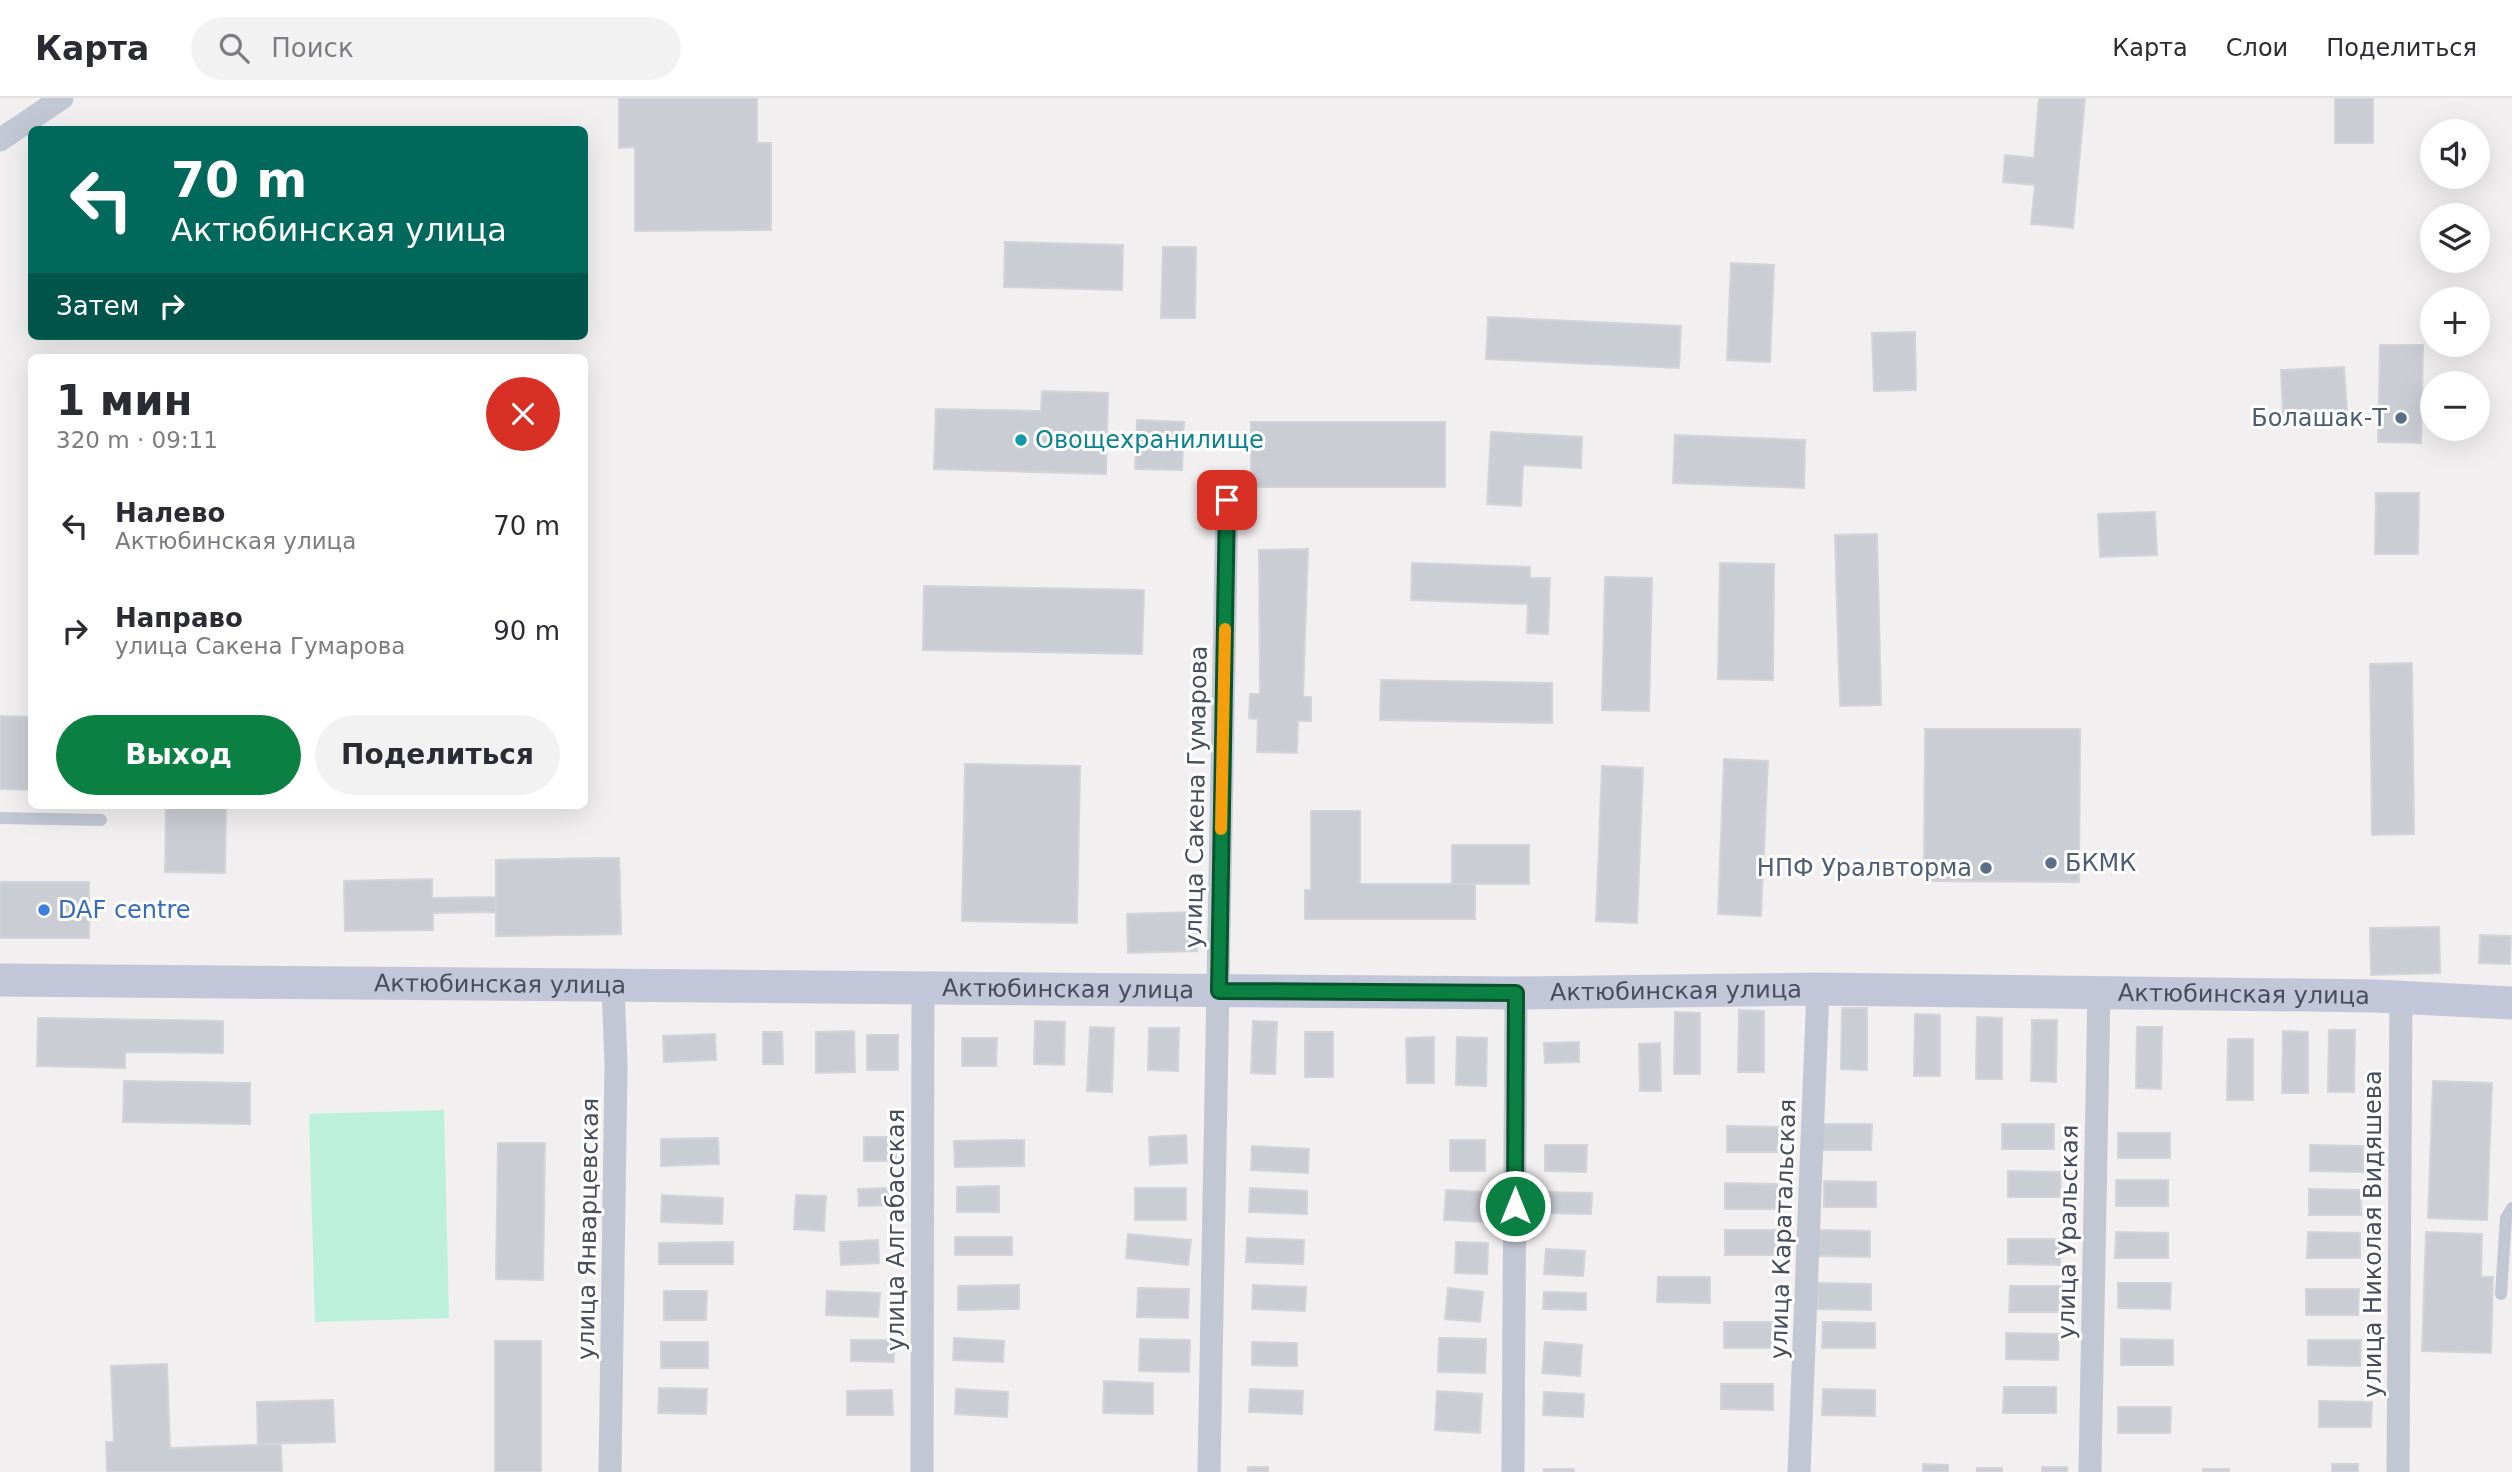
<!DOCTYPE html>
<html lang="ru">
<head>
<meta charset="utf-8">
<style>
  :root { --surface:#fff; --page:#f2f2f3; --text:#2b2b33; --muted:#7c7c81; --line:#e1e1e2; --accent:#0b8043 }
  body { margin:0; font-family:"DejaVu Sans",sans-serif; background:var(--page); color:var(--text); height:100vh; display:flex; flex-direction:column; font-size:26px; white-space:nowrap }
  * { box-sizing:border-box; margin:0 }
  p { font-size:23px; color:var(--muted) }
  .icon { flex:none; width:38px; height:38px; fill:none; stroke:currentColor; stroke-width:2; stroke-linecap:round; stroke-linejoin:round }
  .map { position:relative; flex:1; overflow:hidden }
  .drawer { position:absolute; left:28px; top:256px; width:560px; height:455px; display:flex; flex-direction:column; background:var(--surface); border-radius:10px; box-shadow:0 7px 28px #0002 }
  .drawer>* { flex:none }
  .banner { position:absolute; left:28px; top:28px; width:560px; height:214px; border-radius:10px; box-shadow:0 7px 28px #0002; background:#00695c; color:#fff; overflow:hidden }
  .tools { position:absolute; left:2420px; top:21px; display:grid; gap:14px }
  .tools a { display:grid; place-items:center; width:70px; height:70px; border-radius:50%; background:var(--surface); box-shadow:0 7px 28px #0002; font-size:35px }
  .pin { position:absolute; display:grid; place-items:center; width:60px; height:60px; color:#fff; margin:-30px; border-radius:14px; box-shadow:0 4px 10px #0006 }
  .me { position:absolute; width:77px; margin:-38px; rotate:0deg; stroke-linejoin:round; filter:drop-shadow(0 0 5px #0008) }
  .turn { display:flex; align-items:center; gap:24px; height:147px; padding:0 28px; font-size:32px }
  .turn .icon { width:91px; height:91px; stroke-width:2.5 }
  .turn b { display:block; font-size:49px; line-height:60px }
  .then { display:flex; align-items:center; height:66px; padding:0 28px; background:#0003; gap:14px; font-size:26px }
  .round { display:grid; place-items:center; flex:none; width:74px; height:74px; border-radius:37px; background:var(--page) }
  .summary { display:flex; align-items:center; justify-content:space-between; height:119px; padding:0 28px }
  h1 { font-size:42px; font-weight:700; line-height:52px }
  .button { display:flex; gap:14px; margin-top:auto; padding:14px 28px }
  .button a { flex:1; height:80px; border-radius:42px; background:var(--accent); color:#fff; font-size:28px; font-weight:700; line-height:80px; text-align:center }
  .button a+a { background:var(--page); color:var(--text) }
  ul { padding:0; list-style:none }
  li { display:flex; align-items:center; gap:21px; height:105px; padding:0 28px }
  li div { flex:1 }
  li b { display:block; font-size:26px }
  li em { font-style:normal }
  header { display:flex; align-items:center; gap:42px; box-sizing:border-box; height:98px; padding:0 35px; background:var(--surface); border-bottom:2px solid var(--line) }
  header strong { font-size:33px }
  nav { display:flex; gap:38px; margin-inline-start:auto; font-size:24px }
  .search { width:490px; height:63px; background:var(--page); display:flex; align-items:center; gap:18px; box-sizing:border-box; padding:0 24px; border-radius:38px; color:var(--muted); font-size:26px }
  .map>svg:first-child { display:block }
</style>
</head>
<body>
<header>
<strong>Карта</strong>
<div class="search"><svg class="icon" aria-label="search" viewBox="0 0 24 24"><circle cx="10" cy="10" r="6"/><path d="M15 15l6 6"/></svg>Поиск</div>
<nav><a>Карта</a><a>Слои</a><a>Поделиться</a></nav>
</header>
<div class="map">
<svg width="2512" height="1374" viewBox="0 0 2512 1374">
  <rect width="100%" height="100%" fill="#f1efef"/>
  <polygon fill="#bcf0dc" points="444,1012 449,1220 315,1224 309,1016"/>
  <g fill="#cbcdd4" stroke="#d3d3da" stroke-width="2">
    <polygon points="619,0 757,0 757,45 771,45 771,132 635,133 635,49 619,50"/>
    <polygon points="2039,0 2085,0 2073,130 2031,126 2035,87 2003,84 2005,57 2034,60"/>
    <rect x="2335" y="0" width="38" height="45"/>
    <polygon points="1005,144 1123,147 1122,192 1004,189"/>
    <polygon points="1163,149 1196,149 1195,220 1161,220"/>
    <polygon points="1731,165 1774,167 1770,264 1727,262"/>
    <polygon points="1488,219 1681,228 1679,270 1486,261"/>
    <polygon points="1915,234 1916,292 1874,293 1872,235"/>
    <polygon points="2380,247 2423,247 2421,345 2378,344"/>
    <polygon points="2344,269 2347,314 2283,318 2281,272"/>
    <polygon points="1042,293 1108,295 1106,376 934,371 936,311 1041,313"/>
    <polygon points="1137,322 1184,324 1182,372 1135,371"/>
    <rect x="1251" y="324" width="194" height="65"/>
    <polygon points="1491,334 1582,339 1581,370 1523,367 1521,408 1487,406"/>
    <polygon points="1675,337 1805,342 1804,390 1673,385"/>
    <polygon points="2376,395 2419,395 2418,456 2375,456"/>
    <polygon points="2155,414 2157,457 2100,459 2098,416"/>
    <polygon points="1877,436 1881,607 1840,608 1835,437"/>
    <polygon points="1308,451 1303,599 1311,599 1311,623 1298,623 1297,655 1257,654 1258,621 1249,620 1250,596 1260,596 1259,452"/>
    <polygon points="1412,465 1530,469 1530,480 1550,480 1548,536 1527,535 1528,506 1411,502"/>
    <polygon points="1720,465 1774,466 1773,582 1718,581"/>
    <polygon points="1605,479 1652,480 1649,613 1602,612"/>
    <polygon points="924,488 1144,492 1142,556 923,552"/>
    <polygon points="2412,565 2414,736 2372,737 2370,566"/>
    <polygon points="1381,582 1552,585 1552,625 1380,622"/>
    <polygon points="0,618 32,619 32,692 0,691"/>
    <polygon points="1925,631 2080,631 2079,784 1924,783"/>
    <polygon points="1724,661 1768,663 1761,818 1718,816"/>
    <polygon points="965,666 1080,668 1077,825 962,823"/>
    <polygon points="1602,668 1643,670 1637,825 1596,823"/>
    <polygon points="166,707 226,707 225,775 165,774"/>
    <polygon points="1311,713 1360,713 1360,786 1475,786 1475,821 1305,821 1305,792 1311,792"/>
    <rect x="1452" y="747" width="77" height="39"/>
    <polygon points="619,760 621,836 496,838 496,814 433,815 433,832 345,833 344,783 432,781 432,800 496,799 496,762"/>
    <polygon points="619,760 621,836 496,838 496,762"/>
    <rect x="0" y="784" width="89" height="56"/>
    <polygon points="1196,814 1197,853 1128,855 1127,816"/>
    <polygon points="2439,829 2440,875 2371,877 2370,830"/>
    <polygon points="2480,837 2511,838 2510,866 2479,865"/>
    <polygon points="1842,910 1867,910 1867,972 1841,971"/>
    <polygon points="1739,912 1764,913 1764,974 1738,974"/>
    <polygon points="1675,914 1700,915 1700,976 1674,976"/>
    <polygon points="1915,916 1940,917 1940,978 1914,978"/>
    <polygon points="1977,919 2002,920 2002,981 1976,981"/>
    <polygon points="38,920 223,923 223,955 125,954 125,970 37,968"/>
    <polygon points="2032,922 2057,922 2056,984 2031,983"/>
    <polygon points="1035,923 1065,924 1064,967 1034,966"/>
    <polygon points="1253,923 1277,924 1275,976 1251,975"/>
    <polygon points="1090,929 1114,930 1112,994 1087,993"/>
    <polygon points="2137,929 2162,929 2161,991 2136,990"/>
    <polygon points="1149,930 1179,930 1178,973 1148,972"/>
    <polygon points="2329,932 2355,932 2354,994 2328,994"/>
    <polygon points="854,933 855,974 816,975 816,934"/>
    <polygon points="2283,933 2308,934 2308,995 2282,995"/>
    <polygon points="763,934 782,934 783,966 763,966"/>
    <rect x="1305" y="934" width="28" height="45"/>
    <polygon points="715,936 716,962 664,964 663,938"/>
    <rect x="867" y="937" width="31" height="35"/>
    <polygon points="1434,939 1434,985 1407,985 1406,940"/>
    <polygon points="1457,939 1487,940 1486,988 1456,987"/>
    <polygon points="962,940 997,940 996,968 962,968"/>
    <polygon points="2228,941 2253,941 2253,1002 2227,1002"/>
    <polygon points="1579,944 1579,964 1545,965 1544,945"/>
    <polygon points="1660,945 1661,993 1640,993 1639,946"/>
    <polygon points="124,983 250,985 250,1026 123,1024"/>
    <polygon points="2433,983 2492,985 2487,1122 2428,1120"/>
    <polygon points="1819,1026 1872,1026 1871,1052 1819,1052"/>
    <rect x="2002" y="1026" width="52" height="25"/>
    <polygon points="1727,1028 1779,1029 1779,1054 1727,1054"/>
    <rect x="2118" y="1035" width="52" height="25"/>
    <polygon points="1186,1037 1187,1065 1150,1067 1149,1039"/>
    <rect x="864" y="1039" width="32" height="24"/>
    <polygon points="718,1040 719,1066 661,1068 661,1041"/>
    <polygon points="1024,1042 1024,1068 955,1069 954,1043"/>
    <rect x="1450" y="1042" width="35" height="31"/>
    <polygon points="498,1045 545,1045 543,1182 496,1181"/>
    <polygon points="1545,1047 1587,1047 1586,1074 1545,1073"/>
    <polygon points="2310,1047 2363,1048 2363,1074 2310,1073"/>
    <polygon points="1252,1048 1309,1051 1308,1075 1251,1072"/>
    <polygon points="2008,1073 2061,1074 2060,1099 2008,1099"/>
    <rect x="2116" y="1082" width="52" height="26"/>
    <polygon points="1824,1083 1876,1084 1876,1109 1824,1109"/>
    <polygon points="1725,1085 1777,1086 1777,1111 1725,1111"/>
    <polygon points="999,1088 999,1114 957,1114 957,1089"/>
    <polygon points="894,1090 895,1107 859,1108 858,1091"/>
    <rect x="1135" y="1090" width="51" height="32"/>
    <polygon points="1250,1090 1307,1093 1307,1116 1249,1114"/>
    <polygon points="2309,1091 2361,1092 2361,1117 2309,1117"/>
    <polygon points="1446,1092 1487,1094 1485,1124 1444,1122"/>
    <polygon points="1544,1094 1592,1095 1591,1116 1544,1115"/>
    <polygon points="662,1097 723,1100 722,1126 661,1124"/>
    <polygon points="796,1097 826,1098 824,1133 794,1131"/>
    <rect x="1725" y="1132" width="52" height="25"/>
    <polygon points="1818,1132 1870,1133 1870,1159 1817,1158"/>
    <polygon points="2116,1134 2168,1135 2168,1160 2115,1160"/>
    <polygon points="2308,1134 2360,1135 2360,1160 2307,1160"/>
    <polygon points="2426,1134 2482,1136 2481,1179 2493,1179 2491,1255 2422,1253"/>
    <polygon points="1128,1136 1191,1142 1188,1167 1126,1160"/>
    <rect x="955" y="1139" width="57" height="18"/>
    <polygon points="1247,1140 1304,1142 1303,1166 1246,1164"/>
    <polygon points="2008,1141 2061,1141 2060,1167 2008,1166"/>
    <polygon points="878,1142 879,1165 841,1167 840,1144"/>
    <polygon points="733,1144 733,1166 659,1166 659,1145"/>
    <polygon points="1456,1144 1488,1145 1487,1176 1455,1175"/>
    <polygon points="1546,1151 1585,1153 1583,1178 1544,1176"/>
    <polygon points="1658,1179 1710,1179 1710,1205 1657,1204"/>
    <polygon points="1818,1185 1871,1186 1871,1212 1818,1211"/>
    <polygon points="2118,1185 2171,1185 2170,1211 2118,1210"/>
    <polygon points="1019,1187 1019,1211 958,1212 958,1188"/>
    <polygon points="1253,1187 1306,1189 1305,1213 1252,1211"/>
    <polygon points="2010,1188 2062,1188 2062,1214 2009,1214"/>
    <polygon points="1138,1190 1189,1191 1188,1220 1137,1219"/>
    <polygon points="1448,1190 1483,1194 1480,1224 1445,1221"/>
    <polygon points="2306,1191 2359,1191 2358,1217 2306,1217"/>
    <polygon points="664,1193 707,1193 706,1222 664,1222"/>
    <polygon points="827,1193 880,1195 878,1219 826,1217"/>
    <polygon points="1544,1194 1586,1195 1586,1212 1543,1211"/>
    <rect x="1724" y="1224" width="52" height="26"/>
    <polygon points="1823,1224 1875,1225 1875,1250 1822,1250"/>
    <polygon points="2006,1235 2059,1236 2058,1262 2006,1261"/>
    <polygon points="954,1240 1004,1243 1003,1264 953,1262"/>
    <polygon points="1439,1240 1486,1241 1485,1275 1438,1274"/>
    <polygon points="1140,1241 1190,1242 1189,1274 1139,1273"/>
    <polygon points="2121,1241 2173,1242 2173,1267 2121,1267"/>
    <polygon points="851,1242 894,1242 894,1264 851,1263"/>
    <polygon points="2308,1242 2361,1242 2360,1268 2308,1267"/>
    <rect x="495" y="1243" width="46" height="131"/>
    <rect x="661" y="1244" width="47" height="26"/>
    <polygon points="1252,1244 1297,1245 1297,1268 1252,1267"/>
    <polygon points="1545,1244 1582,1247 1580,1278 1542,1275"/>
    <polygon points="167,1266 170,1350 281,1346 282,1374 107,1374 106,1344 114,1344 111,1268"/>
    <polygon points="1104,1283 1153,1285 1153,1316 1103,1315"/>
    <polygon points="1721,1286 1773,1286 1773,1312 1721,1311"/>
    <polygon points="2004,1289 2056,1289 2056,1315 2003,1315"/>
    <polygon points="659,1290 707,1291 706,1316 658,1315"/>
    <polygon points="956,1291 1008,1294 1007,1319 955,1316"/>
    <polygon points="1250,1291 1303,1293 1302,1316 1249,1314"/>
    <polygon points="1823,1291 1875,1292 1875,1318 1822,1317"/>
    <polygon points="892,1292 893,1317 847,1317 847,1293"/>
    <polygon points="1437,1293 1482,1296 1480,1335 1435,1332"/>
    <polygon points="1544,1294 1584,1296 1583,1319 1543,1317"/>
    <polygon points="333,1302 335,1344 258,1346 257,1304"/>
    <polygon points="2319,1303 2372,1304 2371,1329 2319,1329"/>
    <polygon points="2118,1309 2171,1309 2170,1335 2118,1335"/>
    <polygon points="1923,1366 1948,1367 1948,1374 1923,1374"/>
    <rect x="2332" y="1366" width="26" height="8"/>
    <rect x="1248" y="1369" width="20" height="5"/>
    <rect x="2042" y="1369" width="25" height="5"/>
    <rect x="1977" y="1370" width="25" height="4"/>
    <rect x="1544" y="1371" width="30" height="3"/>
    <rect x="2203" y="1371" width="26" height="3"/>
  </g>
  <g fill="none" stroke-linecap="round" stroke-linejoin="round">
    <g stroke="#c2c7d4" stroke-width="12">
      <polyline points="0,720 101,722"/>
      <polyline points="2501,1196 2506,1120 2512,1110"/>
    </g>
    <g stroke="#c2c7d4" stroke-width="23">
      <polyline points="0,42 62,0"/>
      <polyline points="610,1374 616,967 613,888"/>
      <polyline points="922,1374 923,891"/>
      <polyline points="1209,1374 1227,402"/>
      <polyline points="1513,1374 1516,895"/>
      <polyline points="1799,1374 1818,891"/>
      <polyline points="2090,1374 2099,894"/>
      <polyline points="2398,1374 2401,899"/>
    </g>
    <path stroke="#c1c7d8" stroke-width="33" id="s1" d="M0,882L1516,895L1818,891L2376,898L2512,905"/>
  </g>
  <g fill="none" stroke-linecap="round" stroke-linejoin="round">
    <defs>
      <polyline id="route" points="1227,402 1219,893 1516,895 1515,1108"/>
    </defs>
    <use href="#route" stroke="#07532c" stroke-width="18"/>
    <use href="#route" stroke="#0b8043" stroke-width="12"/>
    <polyline stroke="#f59e0b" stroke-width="12" points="1221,731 1225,531"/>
  </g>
  <g fill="#5c6f8a" stroke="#fff" stroke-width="2.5">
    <circle cx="2401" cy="320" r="7"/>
    <circle cx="2051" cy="765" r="7"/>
    <circle cx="1986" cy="770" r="7"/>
  </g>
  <circle fill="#0f9aa8" stroke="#fff" stroke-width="2.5" cx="1021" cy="342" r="7"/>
  <circle fill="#3f7fe0" stroke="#fff" stroke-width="2.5" cx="44" cy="812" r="7"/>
  <g text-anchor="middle" stroke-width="6" stroke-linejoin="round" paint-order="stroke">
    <g font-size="24" fill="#4e5e75" stroke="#fff" text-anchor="end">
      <text x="2387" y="328">Болашак-Т</text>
      <text x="2065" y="773" text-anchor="start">БКМК</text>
      <text x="1972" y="778">НПФ Уралвторма</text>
    </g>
    <g font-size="24" fill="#0d838f" stroke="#fff" text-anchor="start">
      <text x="1035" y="350">Овощехранилище</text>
    </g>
    <g font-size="24" fill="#464d5d" stroke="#fff">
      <text transform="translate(1196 699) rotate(-89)" y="8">улица Сакена Гумарова</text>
      <text dy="8" stroke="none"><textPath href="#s1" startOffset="500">Актюбинская улица</textPath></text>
      <text dy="8" stroke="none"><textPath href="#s1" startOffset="1068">Актюбинская улица</textPath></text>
      <text dy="8" stroke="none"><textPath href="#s1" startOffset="1676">Актюбинская улица</textPath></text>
      <text dy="8" stroke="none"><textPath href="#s1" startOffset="2244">Актюбинская улица</textPath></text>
      <text transform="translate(588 1131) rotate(-89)" y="8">улица Январцевская</text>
      <text transform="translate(1783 1131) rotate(-88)" y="8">улица Каратальская</text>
      <text transform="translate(896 1132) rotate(-90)" y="8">улица Алгабасская</text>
      <text transform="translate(2068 1134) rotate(-89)" y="8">улица Уральская</text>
      <text transform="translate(2373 1136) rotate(-90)" y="8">улица Николая Видяшева</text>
    </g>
    <g font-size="24" fill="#366cbe" stroke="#fff" text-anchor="start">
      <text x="58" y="820">DAF centre</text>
    </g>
  </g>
</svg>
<div class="tools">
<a><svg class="icon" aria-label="sound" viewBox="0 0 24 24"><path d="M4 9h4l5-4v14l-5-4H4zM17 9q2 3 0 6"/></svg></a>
<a><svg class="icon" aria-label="layers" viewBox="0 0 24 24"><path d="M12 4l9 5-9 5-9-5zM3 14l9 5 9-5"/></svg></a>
<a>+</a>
<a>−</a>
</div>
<div class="pin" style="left:1227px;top:402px;background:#d93025"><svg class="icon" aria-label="arrive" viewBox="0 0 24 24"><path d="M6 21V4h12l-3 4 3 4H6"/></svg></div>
<svg class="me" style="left:1515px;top:1108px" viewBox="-20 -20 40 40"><circle r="17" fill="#0b8043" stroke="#fff" stroke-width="3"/><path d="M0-11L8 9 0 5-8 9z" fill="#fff"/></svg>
<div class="banner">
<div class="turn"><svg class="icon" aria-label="left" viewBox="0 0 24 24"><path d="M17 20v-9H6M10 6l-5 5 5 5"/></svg><div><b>70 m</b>Актюбинская улица</div></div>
<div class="then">Затем<svg class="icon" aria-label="right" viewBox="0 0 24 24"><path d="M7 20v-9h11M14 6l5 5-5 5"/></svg></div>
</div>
<section class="drawer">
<div class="summary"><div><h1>1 мин</h1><p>320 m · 09:11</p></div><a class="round" style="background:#d93025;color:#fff"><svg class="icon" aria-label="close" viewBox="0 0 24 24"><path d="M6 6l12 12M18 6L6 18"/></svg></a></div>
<ul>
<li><svg class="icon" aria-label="left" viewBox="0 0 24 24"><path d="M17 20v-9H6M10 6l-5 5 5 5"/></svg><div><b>Налево</b><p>Актюбинская улица</p></div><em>70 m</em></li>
<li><svg class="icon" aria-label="right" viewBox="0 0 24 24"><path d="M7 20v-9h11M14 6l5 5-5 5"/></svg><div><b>Направо</b><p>улица Сакена Гумарова</p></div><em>90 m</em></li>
</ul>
<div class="button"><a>Выход</a><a>Поделиться</a></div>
</section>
</div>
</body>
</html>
